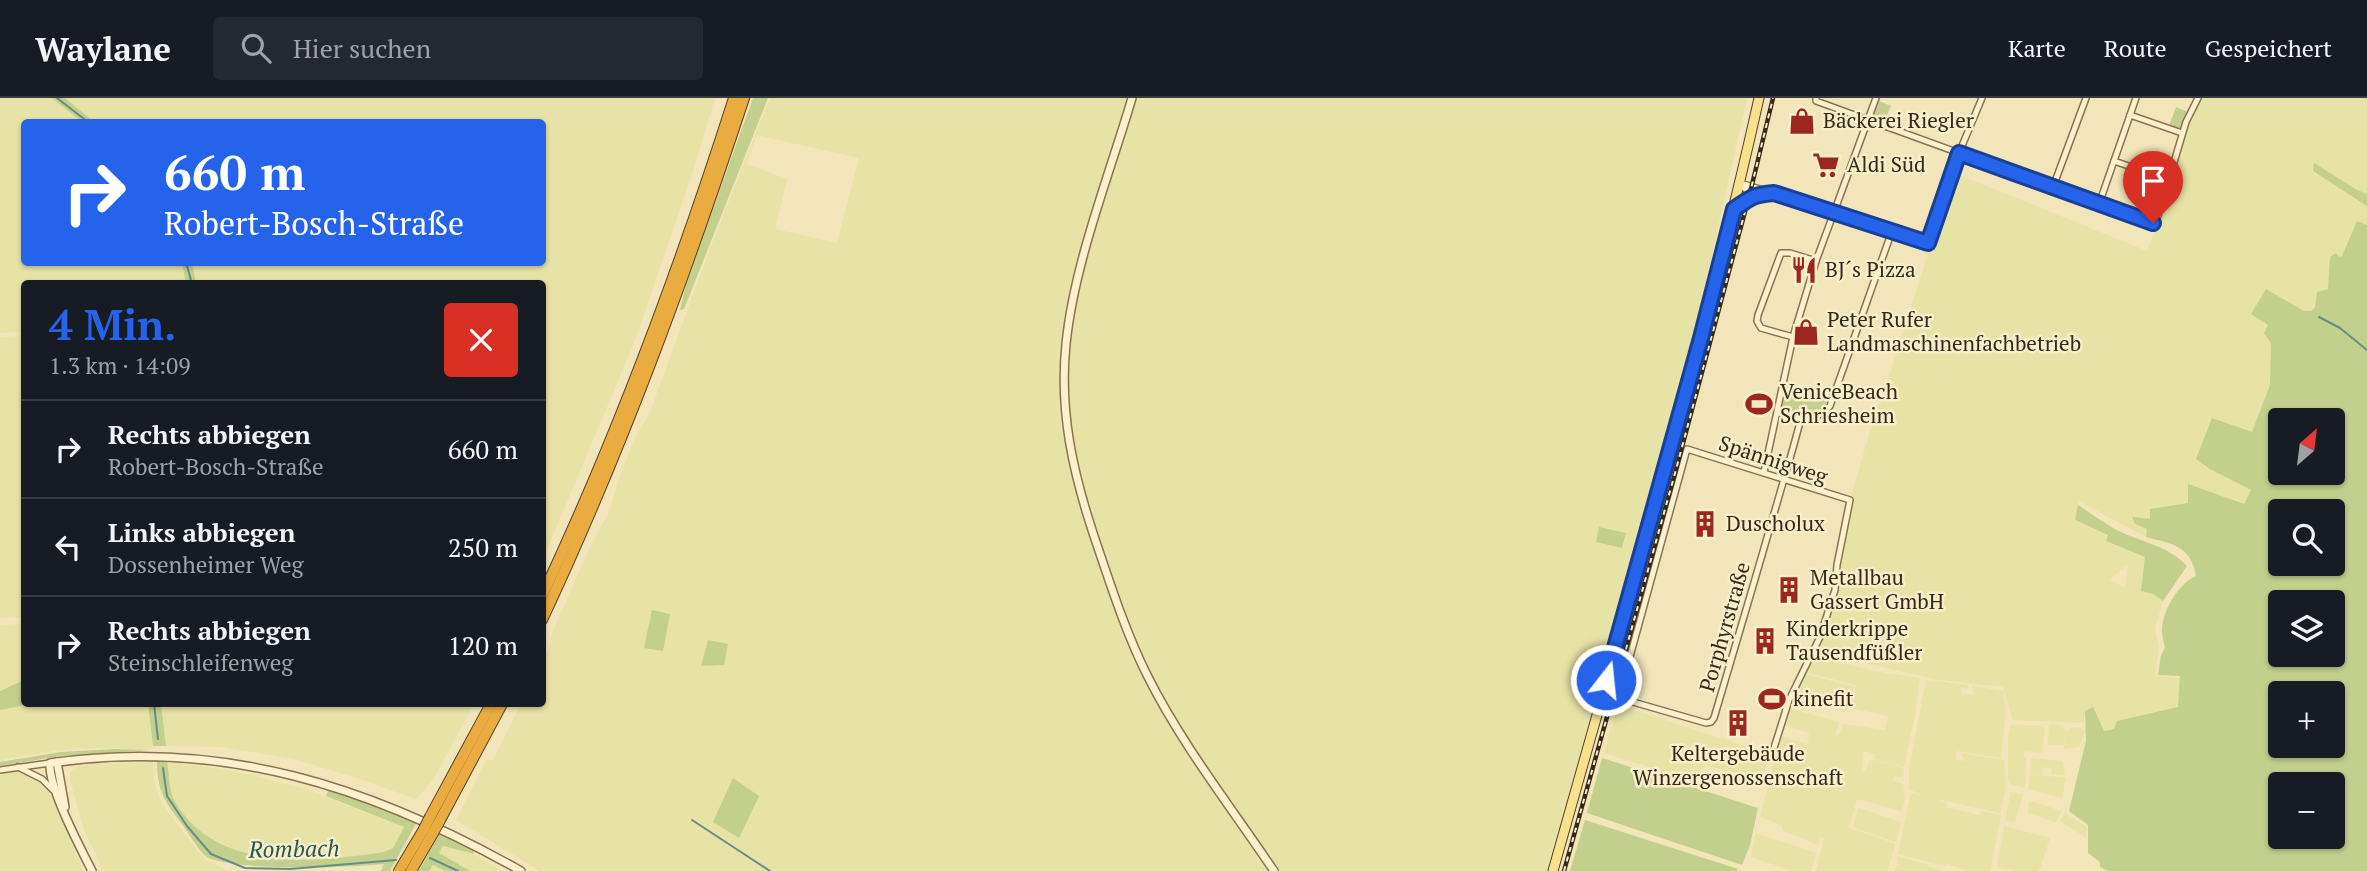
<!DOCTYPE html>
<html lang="de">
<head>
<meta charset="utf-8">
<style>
  :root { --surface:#171b24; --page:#242831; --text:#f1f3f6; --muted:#9ea1a6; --line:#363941; --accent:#2563eb }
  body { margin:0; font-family:"PT Serif",serif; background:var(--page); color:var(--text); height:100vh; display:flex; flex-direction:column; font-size:26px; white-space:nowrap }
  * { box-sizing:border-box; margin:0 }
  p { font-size:23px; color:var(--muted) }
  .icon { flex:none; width:38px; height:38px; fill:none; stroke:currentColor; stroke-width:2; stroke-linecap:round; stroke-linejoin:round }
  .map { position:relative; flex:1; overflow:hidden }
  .panel { position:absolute; left:21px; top:182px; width:525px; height:427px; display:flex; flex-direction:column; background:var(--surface); border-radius:7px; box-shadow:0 2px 5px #0004 }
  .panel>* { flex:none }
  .top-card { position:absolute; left:21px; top:21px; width:525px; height:147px; border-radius:7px; box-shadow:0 2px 5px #0004; background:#2563eb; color:#fff; overflow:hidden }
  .needle { width:46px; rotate:28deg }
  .controls { position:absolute; left:2268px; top:310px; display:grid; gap:14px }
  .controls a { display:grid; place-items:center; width:77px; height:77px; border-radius:7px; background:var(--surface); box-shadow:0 2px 5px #0004; font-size:35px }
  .pin { position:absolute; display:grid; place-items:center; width:60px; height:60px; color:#fff; margin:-72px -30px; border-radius:50% 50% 50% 0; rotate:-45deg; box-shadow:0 0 7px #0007 }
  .pin .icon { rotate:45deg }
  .me { position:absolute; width:77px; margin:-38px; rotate:16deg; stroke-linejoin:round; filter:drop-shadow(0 0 5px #0008) }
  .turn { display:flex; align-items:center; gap:24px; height:147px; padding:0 28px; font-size:32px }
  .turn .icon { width:91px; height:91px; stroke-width:2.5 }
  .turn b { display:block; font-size:49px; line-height:60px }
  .round { display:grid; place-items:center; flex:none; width:74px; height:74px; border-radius:7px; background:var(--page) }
  .headline { display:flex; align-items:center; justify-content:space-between; height:119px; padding:0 28px }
  h1 { font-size:42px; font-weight:800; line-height:52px; color:var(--accent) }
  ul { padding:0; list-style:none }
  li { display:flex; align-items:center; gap:21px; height:98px; padding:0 28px; border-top:2px solid var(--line) }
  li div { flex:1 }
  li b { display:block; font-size:26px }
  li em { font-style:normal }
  header { display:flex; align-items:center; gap:42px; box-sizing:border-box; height:98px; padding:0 35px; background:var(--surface); border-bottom:2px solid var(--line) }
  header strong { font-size:33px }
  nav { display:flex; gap:38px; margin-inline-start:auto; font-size:24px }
  .search { width:490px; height:63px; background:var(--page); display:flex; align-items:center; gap:18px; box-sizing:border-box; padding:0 24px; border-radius:7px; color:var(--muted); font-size:26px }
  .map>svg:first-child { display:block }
</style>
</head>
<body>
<header>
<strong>Waylane</strong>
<div class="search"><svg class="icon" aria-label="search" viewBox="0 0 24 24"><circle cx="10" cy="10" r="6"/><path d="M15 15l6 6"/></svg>Hier suchen</div>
<nav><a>Karte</a><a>Route</a><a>Gespeichert</a></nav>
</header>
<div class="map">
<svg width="2367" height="773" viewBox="0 0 2367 773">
  <rect width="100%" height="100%" fill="#f1e5b9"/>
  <g fill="#e7e2a6" fill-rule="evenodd">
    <polygon points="0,0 52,0 82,24 24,24 24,164 182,165 186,185 24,186 24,233 0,235"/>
    <polygon points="65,0 715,0 694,70 636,240 543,461 542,186 196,185 192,165 542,164 542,24 94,24"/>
    <path d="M770,0H1747L1696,228L1607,554L1578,683L1550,773H540L456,722L486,662H493L521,606H542L543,562L550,547L551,538L589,451L609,414L621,374L638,334L649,317L709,153ZM757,37L859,60L837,145L775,131L787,81L746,66Z"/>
    <path d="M2198,0H2367V127L2357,123L2342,158L2339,159L2328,191L2317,194L2315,209L2311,213H2304L2266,191L2251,216L2268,227L2271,245L2270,287L2252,334L2251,392L2244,406L2188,405L2150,411V421L2146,439L2079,403L2075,423L2108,437L2106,444L2145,459L2143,489L2163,503L2155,531L2159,548L2156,570L2157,578L2182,580L2178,609L2114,631L2103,633L2085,613L2083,625L2013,622L2003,589L1934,581L1818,554L1838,493L1850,402L1878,306H1880L1954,75L2147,153L2156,132L2173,83L2186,24ZM2128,466L2125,489L2110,482V481Z"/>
    <polygon points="24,238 24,519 0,520 0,239"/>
    <polygon points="24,526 24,582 0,593 0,527"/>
    <polygon points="1816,559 1879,574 1920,580 1915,616 1904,669 1874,661 1875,656 1864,653 1863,655 1862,673 1866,673 1869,663 1874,662 1904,670 1903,680 1895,678 1893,682 1903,686 1905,700 1902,713 1857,701 1849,730 1895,746 1888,773 1816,773 1824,740 1820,739 1818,747 1782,732 1782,727 1760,719 1780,638 1808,646 1809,635 1783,627 1788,610 1839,624 1835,636 1839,638 1843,626 1885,632 1888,618 1852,610 1856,587 1806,574 1813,561"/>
    <polygon points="1805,576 1854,589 1846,614 1794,599"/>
    <polygon points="1926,582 1968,587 1969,591 1961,590 1961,596 1974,597 1972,588 2003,593 2006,614 2001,660 1957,653 1956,654 1956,661 1969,664 1964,661 1961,655 2004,662 2006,690 2000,715 1928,699 1947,705 1947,710 1953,711 1980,717 1981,713 2001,717 1990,773 1970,773 1946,766 1947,760 1945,768 1898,756 1911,695 1926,699 1909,691 1909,672"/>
    <polygon points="24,605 148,606 153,648 148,652 103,650 60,652 0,662 0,612 21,608"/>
    <polygon points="161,606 474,606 433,682 416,701 357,680 294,661 221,649 166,648"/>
    <polygon points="1618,607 1769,656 1762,685 1704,666 1698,684 1604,655"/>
    <polygon points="2049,626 2063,628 2066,634 2071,630 2077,629 2085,632 2079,649 2064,651 2065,639 2063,647 2048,647"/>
    <polygon points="2014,627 2043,628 2045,631 2042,655 2024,653 2024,659 2026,660 2025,690 2010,686 2008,682 2008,639 2010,628"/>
    <polygon points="2031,660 2062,663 2065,677 2052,677 2051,670 2043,669 2042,677 2030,675"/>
    <polygon points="153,662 154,683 161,705 204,761 228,773 104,773 84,732 69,679 70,674 79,667"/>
    <polygon points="167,663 237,674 303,690 404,729 393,750 384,754 318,764 268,766 245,763 216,752 189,725 172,699"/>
    <polygon points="16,673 31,676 42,684 55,699 83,773 0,773 0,675"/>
    <polygon points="2030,676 2066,680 2062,700 2028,691"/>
    <polygon points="2011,694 2023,697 2015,723 2013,724 2005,722"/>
    <polygon points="2029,703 2047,708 2062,714 2056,724 2028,715"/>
    <polygon points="1858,710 1901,724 1896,744 1853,729"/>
    <polygon points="2064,715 2087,729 2086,740 2060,723"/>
    <polygon points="2004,728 2050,740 2039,773 2018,773 1997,769"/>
    <polygon points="1756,735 1816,755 1811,773 1793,773 1751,759"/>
    <polygon points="443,748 474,756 502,773 429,773"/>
    <polygon points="1897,758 1928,767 1929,769 1943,773 1894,773 1897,767 1899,767"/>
  </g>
  <g fill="#c2cf8d" fill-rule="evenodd">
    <polygon points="52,0 65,0 94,24 82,24"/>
    <polygon points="753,0 768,0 684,211 680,212 686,186"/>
    <polygon points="1879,3 1891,8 1884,24 1876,21 1874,17"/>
    <polygon points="2176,9 2188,14 2181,31 2169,28"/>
    <polygon points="2314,65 2357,92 2367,96 2367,108 2313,73"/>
    <path d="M2357,123L2367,127V773H2108L2100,769V764L2088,755V727L2069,713L2086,643L2085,613L2093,609L2104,633L2114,631L2117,623L2178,609L2180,578L2158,577L2161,557L2165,550C2164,545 2162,538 2162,533C2162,513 2178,486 2196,478C2191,447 2172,446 2146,439L2147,431L2135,426L2132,419L2150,421V411L2188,405V386L2244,406L2251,392L2210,371L2196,361L2212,320L2252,334L2270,287L2271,245L2264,235L2268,227L2251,216L2266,191L2304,213H2311L2315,209L2317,194L2328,191L2330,159L2336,155L2339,159L2342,158ZM2280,322H2333V374H2280ZM2280,413H2333V466H2280ZM2333,504V556H2280V504ZM2280,595H2333V648H2280ZM2280,686H2333V738H2280Z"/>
    <polygon points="182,165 192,165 196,185 186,185"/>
    <path d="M1787,286L1829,300C1820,322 1801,318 1781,313Z"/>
    <path d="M2078,407C2090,415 2103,424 2115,431C2141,445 2166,446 2187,468L2163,503L2153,496L2141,493L2145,459L2106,443L2108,437L2075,422Z"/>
    <polygon points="1599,429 1626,435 1622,450 1596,444"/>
    <polygon points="652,512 670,516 663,553 644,550"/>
    <polygon points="708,542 728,546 724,567 701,568"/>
    <polygon points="24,582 24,605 21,608 0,612 0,593"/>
    <polygon points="148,606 161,606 166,648 153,648"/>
    <polygon points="115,651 148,652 61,658 0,668 0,664 61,654"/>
    <polygon points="1602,660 1758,710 1750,747 1742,767 1587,715"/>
    <path d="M157,662L167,663C169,674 169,689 173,700C212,773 307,766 384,754L393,750L404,729L326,698L329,691L417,724L390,773H381L384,766C339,770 246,773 208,760C197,751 190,737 182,726C164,703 157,692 157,662Z"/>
    <polygon points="733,680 759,698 739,740 713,724"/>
    <polygon points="1585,722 1738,771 1737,773 1570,773"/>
    <polygon points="440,735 472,750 474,756 443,748 439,755 470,773 445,773 433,767 429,773 419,773"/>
  </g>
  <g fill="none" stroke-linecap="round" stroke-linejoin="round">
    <g stroke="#668e87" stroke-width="2">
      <polyline points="57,0 88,24"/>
      <polyline points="186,164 192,186"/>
      <polyline points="2319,219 2340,230 2367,252"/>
      <polyline points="154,606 158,641"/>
      <polyline points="163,670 167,698 187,728 211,756 245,770 290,771 396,762"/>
      <polyline points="692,722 770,773"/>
      <polyline points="430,760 458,773"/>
    </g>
    <defs>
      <g id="minor">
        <polyline points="1816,0 1816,3 2152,125 2157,121 2186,24 2198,0"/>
        <polyline points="2130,17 2182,35"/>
        <polyline points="2114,63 2169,82"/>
        <polyline points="1740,85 1846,117 1928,145 1959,55 1982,0"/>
        <path d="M1741,86C1748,98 1758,97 1771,95"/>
        <polyline points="2053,89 2086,0"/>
        <polyline points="2099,106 2136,0"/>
        <polyline points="1734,111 1746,101 1755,97"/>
        <polyline points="1793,239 1761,230 1757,223 1758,217 1781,155 1790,155 1816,163"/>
        <path d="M1778,315C1798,319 1816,326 1830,308L1892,133"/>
        <polyline points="1764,374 1793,239 1816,163 1876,0"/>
        <path d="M1774,650L1789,602L1820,539L1835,492L1837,467L1850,402L1687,351L1620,595L1626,602L1706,625L1711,624L1714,620C1738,540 1761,461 1784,381C1790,361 1796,340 1801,320"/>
        <polyline points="18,669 42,681 53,692"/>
        <polyline points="0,672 50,665"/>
      </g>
      <g id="tertiary">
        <path d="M1132,0C1109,78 1074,166 1066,246C1059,313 1073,375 1094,438C1110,485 1125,533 1147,577C1182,647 1231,709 1274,773"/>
        <polyline points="57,664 65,709"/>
        <path d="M92,773C80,749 48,689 50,665C223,640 372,689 521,773"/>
      </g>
      <path id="primary" d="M1553,773C1625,516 1701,260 1759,0"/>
      <g id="motorway">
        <path d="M542,498C618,337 680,169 734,0"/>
        <path d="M542,522C622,351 685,179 744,0"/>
        <polyline points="430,719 491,606"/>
        <polyline points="439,724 502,606"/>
        <polyline points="399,773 424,731"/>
        <polyline points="411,773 433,735"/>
      </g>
    </defs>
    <use href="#minor" stroke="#887353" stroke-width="8"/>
    <use href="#tertiary" stroke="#887353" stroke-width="10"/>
    <use href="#primary" stroke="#554128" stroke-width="11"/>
    <use href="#motorway" stroke="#554128" stroke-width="12"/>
    <use href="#minor" stroke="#fcf1cd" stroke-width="5"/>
    <use href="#tertiary" stroke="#fcf1cd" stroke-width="7"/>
    <use href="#primary" stroke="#f9e08c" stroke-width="9"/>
    <use href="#motorway" stroke="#eaac40" stroke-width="10"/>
    <defs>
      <polyline id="rail" points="1564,773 1674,379 1750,95 1773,0"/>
    </defs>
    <use href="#rail" stroke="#362919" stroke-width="4.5"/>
    <use href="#rail" stroke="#f8eec9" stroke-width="2" stroke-dasharray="5" stroke-linecap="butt"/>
    <defs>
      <g id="motorway-bridge">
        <polyline points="424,731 430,719"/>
        <polyline points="433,735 439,724"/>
      </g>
    </defs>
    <use href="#motorway-bridge" stroke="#554128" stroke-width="12" stroke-linecap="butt"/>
    <use href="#motorway-bridge" stroke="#eaac40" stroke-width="10"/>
  </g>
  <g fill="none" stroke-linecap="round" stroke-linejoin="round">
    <defs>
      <path id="route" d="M1606,582L1701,240L1734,111C1752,99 1752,97 1774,95L1928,145L1959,55L2153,125"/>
    </defs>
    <use href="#route" stroke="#184099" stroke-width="18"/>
    <use href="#route" stroke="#2563eb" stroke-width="12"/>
  </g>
  <defs>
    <symbol id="shop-bare" viewBox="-9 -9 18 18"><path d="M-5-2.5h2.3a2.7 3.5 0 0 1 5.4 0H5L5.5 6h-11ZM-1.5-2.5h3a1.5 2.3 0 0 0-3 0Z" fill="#9c271e" stroke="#f8eec9" stroke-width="2.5" paint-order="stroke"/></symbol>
    <symbol id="supermarket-bare" viewBox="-9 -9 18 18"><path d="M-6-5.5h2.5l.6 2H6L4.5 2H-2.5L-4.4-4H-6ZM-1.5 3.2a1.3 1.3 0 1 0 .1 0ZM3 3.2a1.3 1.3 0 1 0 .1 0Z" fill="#9c271e" stroke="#f8eec9" stroke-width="2.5" paint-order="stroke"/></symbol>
    <symbol id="restaurant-bare" viewBox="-9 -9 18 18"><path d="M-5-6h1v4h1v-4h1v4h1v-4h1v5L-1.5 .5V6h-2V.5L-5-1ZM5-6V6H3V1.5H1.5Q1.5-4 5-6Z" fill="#9c271e" stroke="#f8eec9" stroke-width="2.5" paint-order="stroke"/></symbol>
    <symbol id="stadium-bare" viewBox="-9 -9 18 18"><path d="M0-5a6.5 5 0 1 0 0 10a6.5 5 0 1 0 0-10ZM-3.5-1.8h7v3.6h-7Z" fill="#9c271e" stroke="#f8eec9" stroke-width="2.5" paint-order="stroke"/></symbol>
    <symbol id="building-bare" viewBox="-9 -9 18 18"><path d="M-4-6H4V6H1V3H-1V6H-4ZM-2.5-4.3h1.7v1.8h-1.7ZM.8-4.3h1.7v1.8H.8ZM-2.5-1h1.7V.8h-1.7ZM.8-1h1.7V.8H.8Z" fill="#9c271e" stroke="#f8eec9" stroke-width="2.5" paint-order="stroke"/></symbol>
  </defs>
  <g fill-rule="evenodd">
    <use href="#shop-bare" x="1783" y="4" width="38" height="38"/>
    <use href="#supermarket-bare" x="1807" y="48" width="38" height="38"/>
    <use href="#restaurant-bare" x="1785" y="153" width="38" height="38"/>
    <use href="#shop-bare" x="1787" y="215" width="38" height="38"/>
    <use href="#stadium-bare" x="1740" y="287" width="38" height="38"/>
    <use href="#building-bare" x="1686" y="407" width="38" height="38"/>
    <use href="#building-bare" x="1770" y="473" width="38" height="38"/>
    <use href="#building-bare" x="1746" y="524" width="38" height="38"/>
    <use href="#stadium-bare" x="1753" y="582" width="38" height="38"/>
    <use href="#building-bare" x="1719" y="606" width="38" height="38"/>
  </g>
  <g text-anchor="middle" stroke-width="5" stroke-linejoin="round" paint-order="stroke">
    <g font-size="21" fill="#362919" stroke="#f8eec9" text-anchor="start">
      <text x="1823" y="30">Bäckerei Riegler</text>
      <text x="1847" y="74">Aldi Süd</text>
      <text x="1825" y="179">BJ´s Pizza</text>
      <text x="1827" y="229">Peter Rufer<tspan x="1827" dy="24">Landmaschinenfachbetrieb</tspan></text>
      <text x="1780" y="301">VeniceBeach<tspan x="1780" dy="24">Schriesheim</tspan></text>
      <text x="1726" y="433">Duscholux</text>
      <text x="1810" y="487">Metallbau<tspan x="1810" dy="24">Gassert GmbH</tspan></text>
      <text x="1786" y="538">Kinderkrippe<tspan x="1786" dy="24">Tausendfüßler</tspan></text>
      <text x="1793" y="608">kinefit</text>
      <text x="1738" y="663" text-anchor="middle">Keltergebäude<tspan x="1738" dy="24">Winzergenossenschaft</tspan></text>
    </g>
    <g font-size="21" fill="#362919" stroke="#f8eec9">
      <text transform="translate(1773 362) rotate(18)" y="7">Spännigweg</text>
      <text transform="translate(1725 529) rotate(-74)" y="7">Porphyrstraße</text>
    </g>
    <g font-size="23" font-style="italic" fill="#275757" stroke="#f8eec9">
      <text transform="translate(294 751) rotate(-1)" y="8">Rombach</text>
    </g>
  </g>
</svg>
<div class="controls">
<a><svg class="needle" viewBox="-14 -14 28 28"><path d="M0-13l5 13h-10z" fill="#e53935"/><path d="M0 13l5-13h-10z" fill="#9ea1a6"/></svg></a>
<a><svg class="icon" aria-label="search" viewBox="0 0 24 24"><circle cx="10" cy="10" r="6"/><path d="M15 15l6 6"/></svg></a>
<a><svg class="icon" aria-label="layers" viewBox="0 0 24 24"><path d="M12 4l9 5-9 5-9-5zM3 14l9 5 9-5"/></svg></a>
<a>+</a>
<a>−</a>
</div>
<div class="pin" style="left:2153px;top:125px;background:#d93025"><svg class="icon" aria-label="arrive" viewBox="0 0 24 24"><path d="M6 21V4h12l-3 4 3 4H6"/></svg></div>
<svg class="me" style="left:1606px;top:582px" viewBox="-20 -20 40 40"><circle r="17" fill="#2563eb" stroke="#fff" stroke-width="3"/><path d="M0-11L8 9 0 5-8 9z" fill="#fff"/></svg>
<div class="top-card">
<div class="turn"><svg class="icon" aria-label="right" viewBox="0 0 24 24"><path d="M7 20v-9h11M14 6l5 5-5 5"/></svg><div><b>660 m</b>Robert-Bosch-Straße</div></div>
</div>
<section class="panel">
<div class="headline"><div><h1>4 Min.</h1><p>1.3 km · 14:09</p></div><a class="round" style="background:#d93025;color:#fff"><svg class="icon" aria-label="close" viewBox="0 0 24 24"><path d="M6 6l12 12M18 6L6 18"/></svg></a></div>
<ul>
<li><svg class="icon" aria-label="right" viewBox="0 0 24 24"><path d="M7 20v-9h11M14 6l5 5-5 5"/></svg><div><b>Rechts abbiegen</b><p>Robert-Bosch-Straße</p></div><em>660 m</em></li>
<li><svg class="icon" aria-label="left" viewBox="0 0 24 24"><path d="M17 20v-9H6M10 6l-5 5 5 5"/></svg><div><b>Links abbiegen</b><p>Dossenheimer Weg</p></div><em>250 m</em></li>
<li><svg class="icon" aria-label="right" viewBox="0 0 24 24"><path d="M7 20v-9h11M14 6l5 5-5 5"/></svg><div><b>Rechts abbiegen</b><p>Steinschleifenweg</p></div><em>120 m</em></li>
</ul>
</section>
</div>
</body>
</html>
